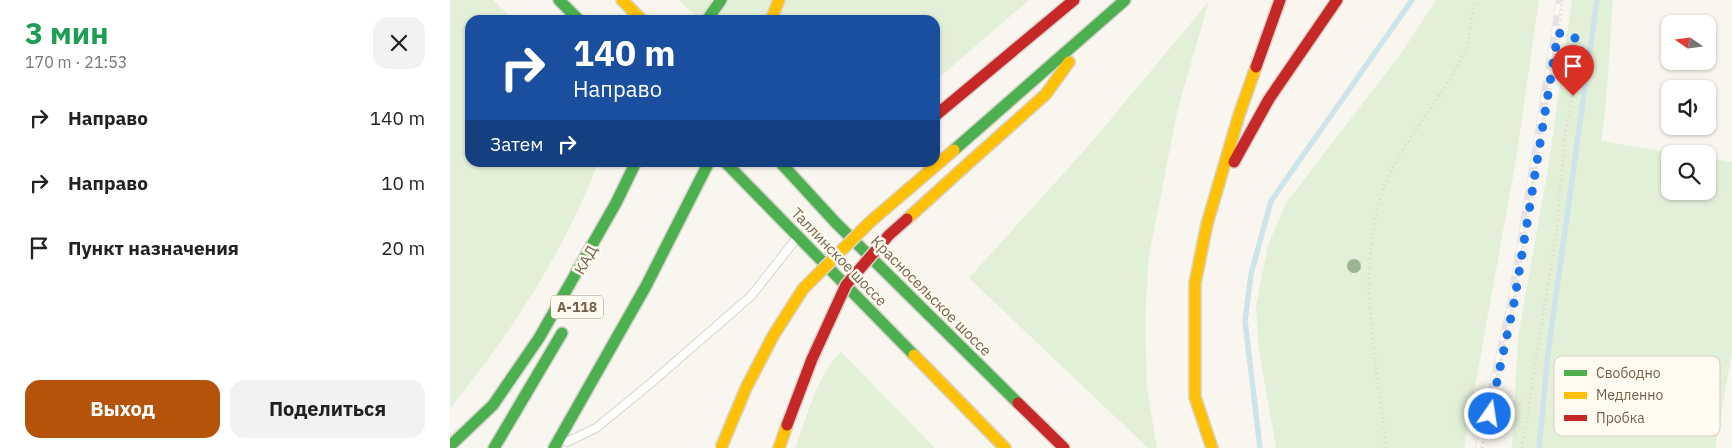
<!DOCTYPE html>
<html lang="ru">
<head>
<meta charset="utf-8">
<style>
  :root { --surface:#fff; --page:#f2f2f2; --text:#222; --muted:#767676; --accent:#b45309 }
  body { margin:0; font-family:"IBM Plex Sans",sans-serif; background:var(--page); color:var(--text); height:100vh; display:flex; flex-direction:column; font-size:19px; white-space:nowrap }
  * { box-sizing:border-box; margin:0 }
  p { font-size:16px; color:var(--muted) }
  .icon { flex:none; width:28px; height:28px; fill:none; stroke:currentColor; stroke-width:2; stroke-linecap:round; stroke-linejoin:round }
  .map { position:relative; flex:1; overflow:hidden }
  .details { display:flex; flex-direction:column; background:var(--surface); width:450px }
  .details>* { flex:none }
  .top-card { position:absolute; left:15px; top:15px; width:475px; height:152px; border-radius:15px; box-shadow:0 1px 4px #0004; background:#1a4fa0; color:#fff; overflow:hidden }
  .needle { width:32px; rotate:284deg }
  .buttons { position:absolute; left:1211px; top:15px; display:grid; gap:10px }
  .buttons a { display:grid; place-items:center; width:55px; height:55px; border-radius:10px; background:var(--surface); box-shadow:0 1px 4px #0004; font-size:25px }
  .pin { position:absolute; display:grid; place-items:center; width:42px; height:42px; color:#fff; margin:-51px -21px; border-radius:50% 50% 50% 0; rotate:-45deg; box-shadow:0 0 5px #0007 }
  .pin .icon { rotate:45deg }
  .me { position:absolute; width:55px; margin:-28px; rotate:13deg; stroke-linejoin:round; filter:drop-shadow(0 0 4px #0008) }
  .turn { display:flex; align-items:center; gap:18px; height:105px; padding:0 25px; font-size:22px }
  .turn .icon { width:65px; height:65px; stroke-width:2.5 }
  .turn b { display:block; font-size:35px; line-height:42px }
  .then { display:flex; align-items:center; height:48px; padding:0 25px; background:#0003; gap:10px; font-size:19px }
  .round { display:grid; place-items:center; flex:none; width:52px; height:52px; border-radius:15px; background:var(--page) }
  .headline { display:flex; align-items:center; justify-content:space-between; height:85px; padding:0 25px }
  h1 { font-size:30px; font-weight:700; line-height:38px; color:#1e9e55 }
  .primary-button { display:flex; gap:10px; margin-top:auto; padding:10px 25px }
  .primary-button a { flex:1; height:58px; border-radius:15px; background:var(--accent); color:#fff; font-size:20px; font-weight:700; line-height:58px; text-align:center }
  .primary-button a+a { background:var(--page); color:var(--text) }
  ul { padding:0; list-style:none }
  li { display:flex; align-items:center; gap:15px; height:65px; padding:0 25px }
  li div { flex:1 }
  li b { display:block; font-size:19px }
  li em { font-style:normal }
  main { display:flex; flex:1; min-height:0 }
  .map>svg:first-child { display:block }
</style>
</head>
<body>
<main>
<section class="details">
<div class="headline"><div><h1>3 мин</h1><p>170 m · 21:53</p></div><a class="round"><svg class="icon" aria-label="close" viewBox="0 0 24 24"><path d="M6 6l12 12M18 6L6 18"/></svg></a></div>
<ul>
<li><svg class="icon" aria-label="right" viewBox="0 0 24 24"><path d="M7 20v-9h11M14 6l5 5-5 5"/></svg><div><b>Направо</b></div><em>140 m</em></li>
<li><svg class="icon" aria-label="right" viewBox="0 0 24 24"><path d="M7 20v-9h11M14 6l5 5-5 5"/></svg><div><b>Направо</b></div><em>10 m</em></li>
<li><svg class="icon" aria-label="arrive" viewBox="0 0 24 24"><path d="M6 21V4h12l-3 4 3 4H6"/></svg><div><b>Пункт назначения</b></div><em>20 m</em></li>
</ul>
<div class="primary-button"><a>Выход</a><a>Поделиться</a></div>
</section>
<div class="map">
<svg width="1282" height="448" viewBox="0 0 1282 448">
  <rect width="100%" height="100%" fill="#f8f6ee"/>
  <g fill="#e3f0d8">
    <path d="M0,0H43L64,20H20V162L148,163C113,254 61,333 0,409Z"/>
    <polygon points="229,0 579,0 485,81 485,20 249,20"/>
    <polygon points="986,0 1089,0 1067,154 1014,448 826,448 808,344 806,305 818,245 836,203 952,52"/>
    <polygon points="1122,0 1163,0 1156,103 1151,141 1229,154 1220,154 1220,191 1258,191 1258,158 1282,162 1282,353 1265,448 1062,448 1068,337 1099,162"/>
    <polygon points="759,1 728,108 699,255 695,318 697,388 707,448 698,448 519,278 640,144"/>
    <path d="M391,352L485,448H345C357,418 367,374 391,352Z"/>
  </g>
  <g fill="none" stroke-linecap="round" stroke-linejoin="round">
    <g stroke="#cee4ea" stroke-width="5.5">
      <polyline points="810,448 795,321 801,274 821,201 962,0"/>
      <polyline points="1089,448 1098,353 1147,0"/>
    </g>
    <defs>
      <polyline id="lane" points="117,442 146,428 201,383 301,296 346,239"/>
      <g id="fast">
        <polyline points="109,0 129,20"/>
        <polyline points="257,20 271,0"/>
        <polyline points="504,150 675,0"/>
        <polyline points="275,162 464,355"/>
        <polyline points="330,162 386,223 568,403"/>
        <polyline points="0,446 43,405 89,338 166,203 186,162"/>
        <polyline points="44,448 112,333"/>
        <polyline points="104,448 196,286 259,162"/>
      </g>
      <g id="slow">
        <polyline points="172,0 192,20"/>
        <polyline points="321,20 329,0"/>
        <polyline points="521,161 596,94 619,62"/>
        <polyline points="464,355 555,448"/>
        <polyline points="329,448 337,425"/>
        <polyline points="762,448 745,397 745,283 757,224 789,115 806,67"/>
      </g>
      <g id="jam">
        <polyline points="806,67 830,0"/>
        <polyline points="485,116 624,0"/>
        <polyline points="784,162 819,99 887,0"/>
        <polyline points="568,403 614,448"/>
      </g>
    </defs>
    <use href="#lane" stroke="#d8d3cb" stroke-width="10"/>
    <use href="#fast" stroke="#d8d3cb" stroke-width="14"/>
    <use href="#slow" stroke="#d8d3cb" stroke-width="14"/>
    <use href="#jam" stroke="#d8d3cb" stroke-width="14"/>
    <g stroke="#dbd6cf" stroke-width="3" stroke-dasharray="1 4" stroke-linecap="butt">
      <path d="M936,448C928,367 907,283 929,203C944,145 993,102 1016,48C1022,33 1020,15 1026,0"/>
      <polyline points="1032,448 1064,303 1113,0"/>
      <path d="M1072,448L1107,228L1115,134L1132,47C1128,36 1119,35 1108,33"/>
    </g>
    <use href="#lane" stroke="#fefefc" stroke-width="8"/>
    <use href="#fast" stroke="#4caf50" stroke-width="11"/>
    <use href="#slow" stroke="#ffc107" stroke-width="11"/>
    <use href="#jam" stroke="#c62828" stroke-width="11"/>
    <defs>
      <polyline id="rail" points="1028,448 1060,303 1109,0"/>
    </defs>
    <use href="#rail" stroke="#e6e3e6" stroke-width="5.5"/>
    <use href="#rail" stroke="#fffbf0" stroke-width="4" stroke-dasharray="11" stroke-linecap="butt"/>
    <defs>
      <g id="slow-bridge">
        <polyline points="457,219 521,161"/>
        <polyline points="271,448 296,388 323,336 353,289 420,222 504,150"/>
      </g>
      <polyline id="jam-bridge" points="337,425 362,359 396,285 439,235 457,219"/>
    </defs>
    <use href="#slow-bridge" stroke="#d8d3cb" stroke-width="14" stroke-linecap="butt"/>
    <use href="#jam-bridge" stroke="#d8d3cb" stroke-width="14" stroke-linecap="butt"/>
    <use href="#slow-bridge" stroke="#ffc107" stroke-width="11"/>
    <use href="#jam-bridge" stroke="#c62828" stroke-width="11"/>
  </g>
  <circle fill="#9ab58f" cx="904" cy="266" r="7"/>
  <g fill="none" stroke-linecap="round" stroke-linejoin="round">
    <path stroke="#1a73e8" stroke-width="9" stroke-dasharray="0 16.2" d="M1040,414L1064,303L1108,33C1119,35 1128,36 1132,48L1123,96"/>
  </g>
  <g text-anchor="middle" stroke-width="5" stroke-linejoin="round" paint-order="stroke">
    <rect fill="#fffbf0" stroke="#a18f7c" stroke-width="1" x="101" y="295.5" width="52" height="23" rx="4"/>
    <g font-size="14" font-weight="bold" fill="#79614b">
      <text x="127" y="312">А-118</text>
    </g>
    <g font-size="15" fill="#79614b" stroke="#fffbf0">
      <text transform="translate(389 257) rotate(46)" y="5">Таллинское шоссе</text>
      <text transform="translate(136 260) rotate(-61)" y="5">КАД</text>
      <text transform="translate(481 296) rotate(45)" y="5">Красносельское шоссе</text>
    </g>
  </g>
  <rect x="1104" y="356" width="166" height="80" rx="8" fill="#fffbf0" stroke="#d7cdbe" stroke-width="1"/>
  <rect x="1114" y="370" width="23" height="6" fill="#4caf50"/>
  <rect x="1114" y="392" width="23" height="7" fill="#ffc107"/>
  <rect x="1114" y="415" width="23" height="6" fill="#c62828"/>
  <g font-size="14" fill="#79614b">
    <text x="1146" y="378">Свободно</text>
    <text x="1146" y="400">Медленно</text>
    <text x="1146" y="423">Пробка</text>
  </g>
</svg>
<div class="buttons">
<a><svg class="needle" viewBox="-14 -14 28 28"><path d="M0-13l5 13h-10z" fill="#e53935"/><path d="M0 13l5-13h-10z" fill="#767676"/></svg></a>
<a><svg class="icon" aria-label="sound" viewBox="0 0 24 24"><path d="M4 9h4l5-4v14l-5-4H4zM17 9q2 3 0 6"/></svg></a>
<a><svg class="icon" aria-label="search" viewBox="0 0 24 24"><circle cx="10" cy="10" r="6"/><path d="M15 15l6 6"/></svg></a>
</div>
<div class="pin" style="left:1123px;top:96px;background:#d93025"><svg class="icon" aria-label="arrive" viewBox="0 0 24 24"><path d="M6 21V4h12l-3 4 3 4H6"/></svg></div>
<svg class="me" style="left:1040px;top:414px" viewBox="-20 -20 40 40"><circle r="17" fill="#1a73e8" stroke="#fff" stroke-width="3"/><path d="M0-11L8 9 0 5-8 9z" fill="#fff"/></svg>
<div class="top-card">
<div class="turn"><svg class="icon" aria-label="right" viewBox="0 0 24 24"><path d="M7 20v-9h11M14 6l5 5-5 5"/></svg><div><b>140 m</b>Направо</div></div>
<div class="then">Затем<svg class="icon" aria-label="right" viewBox="0 0 24 24"><path d="M7 20v-9h11M14 6l5 5-5 5"/></svg></div>
</div>
</div>
</main>
</body>
</html>
